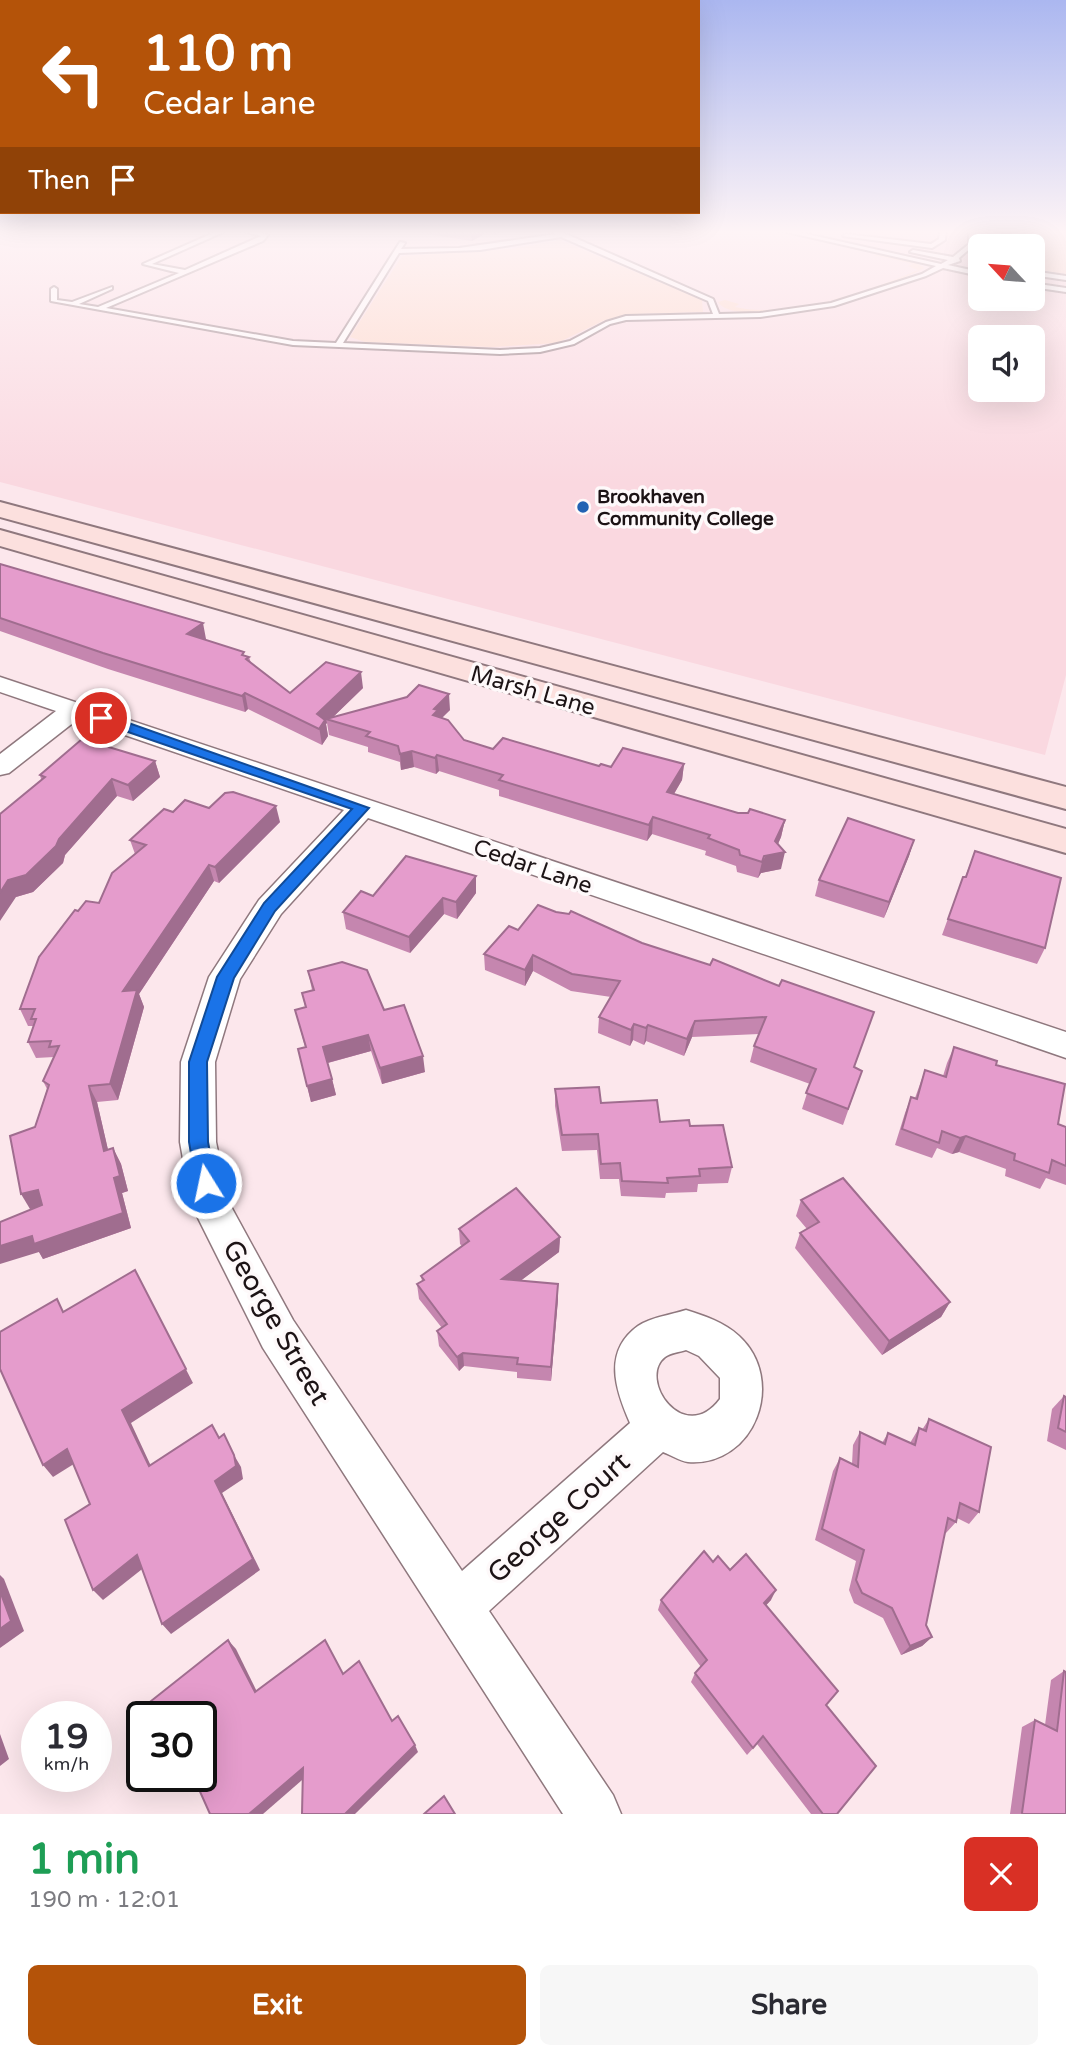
<!DOCTYPE html>
<html lang="en">
<head>
<meta charset="utf-8">
<style>
  :root { --surface:#fff; --page:#f7f7f7; --text:#2b2b33; --muted:#7c7c81; --accent:#b45309 }
  body { margin:0; font-family:"Varela Round",sans-serif; background:var(--page); color:var(--text); height:100vh; display:flex; flex-direction:column; font-size:26px; white-space:nowrap }
  * { box-sizing:border-box; margin:0 }
  p { font-size:23px; color:var(--muted) }
  .icon { flex:none; width:38px; height:38px; fill:none; stroke:currentColor; stroke-width:2; stroke-linecap:round; stroke-linejoin:round }
  .map { position:relative; height:1814px; overflow:hidden }
  .panel { display:flex; flex-direction:column; background:var(--surface); flex:1 }
  .panel>* { flex:none }
  .hud { position:absolute; left:0px; top:0px; width:700px; height:214px; box-shadow:0 7px 28px #0002; background:#b45309; color:#fff; overflow:hidden }
  .needle { width:46px; rotate:296deg }
  .buttons { position:absolute; left:968px; top:234px; display:grid; gap:14px }
  .buttons a { display:grid; place-items:center; width:77px; height:77px; border-radius:10px; background:var(--surface); box-shadow:0 7px 28px #0002; font-size:35px }
  .speed { position:absolute; left:21px; top:1701px; display:flex; gap:14px; font-size:35px; font-weight:700; text-align:center }
  .speed>* { display:grid; place-content:center; width:91px; height:91px; border-radius:50%; background:var(--surface); box-shadow:0 7px 28px #0002; line-height:1 }
  .speed small { font-size:18px; font-weight:400 }
  .speed .limit { border:4px solid #111; border-radius:10px; background:#fff; color:#111 }
  .pin { position:absolute; display:grid; place-items:center; width:60px; height:60px; color:#fff; margin:-30px; border:4px solid #fff; border-radius:50%; box-shadow:0 2px 7px #0007 }
  .me { position:absolute; width:77px; margin:-38px; rotate:350deg; stroke-linejoin:round; filter:drop-shadow(0 0 5px #0008) }
  .turn { display:flex; align-items:center; gap:24px; height:147px; padding:0 28px; font-size:32px }
  .turn .icon { width:91px; height:91px; stroke-width:2.5 }
  .turn b { display:block; font-size:49px; line-height:60px }
  .then { display:flex; align-items:center; height:66px; padding:0 28px; background:#0003; gap:14px; font-size:26px }
  .round { display:grid; place-items:center; flex:none; width:74px; height:74px; border-radius:10px; background:var(--page) }
  .headline { display:flex; align-items:center; justify-content:space-between; height:119px; padding:0 28px }
  h1 { font-size:42px; font-weight:800; line-height:52px; color:#1e9e55 }
  .cta { display:flex; gap:14px; margin-top:auto; padding:14px 28px }
  .cta a { flex:1; height:80px; border-radius:10px; background:var(--accent); color:#fff; font-size:28px; font-weight:800; line-height:80px; text-align:center }
  .cta a+a { background:var(--page); color:var(--text) }
  .map>svg:first-child { display:block }
</style>
</head>
<body>
<div class="map">
<svg width="1066" height="1814" viewBox="0 0 1066 1814">
  <rect width="100%" height="100%" fill="#fce7ec"/>
  <path fill="#fad8e0" fill-rule="evenodd" d="M0,230H1066V675L1045,755L0,482ZM980,247H1032V299H980ZM980,338H1032V390H980Z"/>
  <g fill="#fdd5c5">
    <polygon points="979,230 1066,230 1066,274 1033,269 1032,247 984,247"/>
    <polygon points="560,240 702,300 703,312 636,314 605,320 557,343 492,347 365,342 350,337 402,256 511,249"/>
    <path d="M873,255C887,254 914,259 924,268C896,286 737,333 718,302L725,300L739,304L735,307C784,319 872,291 918,270L908,266L913,264L910,263Z"/>
  </g>
  <g fill="none" stroke-linecap="round" stroke-linejoin="round">
    <defs>
      <g id="lane">
        <path d="M220,230H228L152,264L185,270L261,236L240,230H251L268,235L263,241L106,308L293,341L336,343L400,242L405,243L401,249L459,248L556,234L550,230H557L713,299L719,314L760,313L831,303L922,274L936,266L778,230H789L941,264L948,260L910,252L913,250L953,257L969,244V230H975L974,245L959,258L960,261L948,265L980,272V276L943,268L926,276L834,306L760,317L626,320L610,324L574,344L540,352L500,354L293,345L51,301V289L54,287L57,289V300L72,302L112,287V289L79,304L98,307L179,273L143,264ZM561,237L708,301L713,314L626,316L606,322L570,341L540,348L500,350L343,343L399,253L480,250Z"/>
        <polygon points="940,230 946,230 945,240 932,248 843,236 846,234 931,244 939,239"/>
        <polygon points="1032,271 1066,276 1066,280 1032,275"/>
        <polygon points="1032,283 1066,288 1066,292 1032,287"/>
      </g>
      <path id="street" d="M0,677L1066,1032V1058L368,818L281,914L240,979L215,1062L216,1142L228,1201L293,1320L462,1571L630,1423C616,1391 602,1352 638,1326C651,1317 671,1315 686,1310C705,1316 724,1322 739,1336C787,1380 755,1467 688,1462C680,1461 671,1455 663,1452L489,1611L613,1795L621,1814H563L263,1348L191,1204L180,1142L181,1062L209,977L259,900L344,810L78,719L9,773L0,775V754L56,711L0,692ZM686,1350L699,1356L720,1378V1399C684,1447 637,1379 665,1357C670,1353 680,1352 686,1350Z"/>
      <g id="secondary">
        <polygon points="0,502 1066,787 1066,809 0,517"/>
        <polygon points="0,530 1066,829 1066,853 0,546"/>
      </g>
    </defs>
    <use href="#lane" stroke="#8f787e" stroke-width="4"/>
    <use href="#street" stroke="#8f787e" stroke-width="3"/>
    <use href="#secondary" stroke="#8f787e" stroke-width="4"/>
    <use href="#lane" fill="#fff" fill-rule="evenodd"/>
    <use href="#street" fill="#fff" fill-rule="evenodd"/>
    <use href="#secondary" fill="#fce0de" fill-rule="evenodd"/>
  </g>
  <g fill="#c586af">
    <polygon points="401,230 503,230 495,235 486,233 472,241"/>
    <polygon points="0,564 206,639 205,640 249,657 251,663 290,693 363,688 333,717 450,710 441,718 464,740 493,749 599,766 684,764 682,780 674,794 738,813 785,820 781,837 778,844 781,869 761,873 758,878 737,872 736,866 705,855 706,851 652,834 647,841 499,796 499,790 439,771 436,774 414,767 401,770 400,762 368,752 368,747 329,735 327,723 326,724 328,736 322,745 248,709 245,712 108,669 0,631"/>
    <polygon points="155,761 160,777 133,801 117,796 65,855 63,863 33,892 16,897 41,779 40,775"/>
    <polygon points="209,808 280,822 219,883 214,881 139,994 144,1007 118,1100 97,1102 108,1150 113,1148 121,1164 128,1191 122,1193 131,1228 43,1259 39,1252 35,1208 30,1209 35,1127 47,1089 43,1081 54,1057 36,1058 28,1042 33,1026 28,1026 20,1009 135,854 130,840 173,812"/>
    <polygon points="914,840 909,856 884,918 815,896 819,880"/>
    <polygon points="975,851 1045,948 1037,964 942,935 963,877 965,877"/>
    <polygon points="476,876 476,893 457,919 444,914 410,953 346,929 343,912 373,896"/>
    <polygon points="518,930 642,943 854,1068 862,1071 843,1125 802,1109 810,1084 750,1062 754,1046 759,1034 692,1037 684,1056 646,1041 644,1045 633,1040 630,1046 598,1033 599,1017 611,997 571,991 533,971 525,986 485,970 484,954"/>
    <polygon points="308,971 384,1010 425,1072 382,1084 371,1051 328,1063 336,1095 311,1102 298,1049 305,1047 295,1010 305,1007 302,993 312,990"/>
    <polygon points="954,1047 996,1065 1058,1124 1066,1127 1066,1185 1046,1178 1040,1189 1005,1176 1006,1169 959,1152 952,1154 937,1148 932,1158 895,1145 905,1113 911,1097 915,1098 925,1070 943,1076 947,1063"/>
    <polygon points="555,1089 660,1122 690,1126 732,1167 728,1183 698,1184 697,1192 666,1193 665,1198 621,1196 619,1179 600,1179 597,1150 562,1151 555,1106"/>
    <polygon points="801,1200 950,1302 941,1317 882,1355 795,1248 800,1233 807,1229 796,1216"/>
    <polygon points="459,1229 560,1237 559,1252 520,1281 558,1299 551,1381 517,1378 517,1372 464,1366 459,1371 439,1346 437,1331 442,1328 419,1299 417,1284 422,1281 421,1276 462,1246 460,1244"/>
    <polygon points="1064,1396 1066,1397 1066,1450 1047,1441 1052,1409"/>
    <polygon points="929,1419 979,1512 969,1524 957,1518 956,1522 946,1533 945,1533 926,1625 932,1637 922,1646 901,1655 883,1618 854,1603 849,1590 856,1561 815,1540 833,1471 840,1458 852,1464 853,1445 860,1432 882,1443 888,1433 910,1443 919,1428 922,1430"/>
    <polygon points="713,1562 730,1570 771,1600 766,1605 826,1705 837,1814 811,1814 757,1744 747,1755 691,1682 695,1673 701,1667 658,1610 661,1600"/>
    <polygon points="1064,1671 1066,1814 1010,1814 1022,1727 1035,1720 1045,1725 1051,1680"/>
  </g>
  <g fill="#a06d8f">
    <polygon points="471,230 486,230 486,233 472,241"/>
    <polygon points="495,230 503,230 495,235"/>
    <polygon points="203,623 206,639 191,650 187,634"/>
    <polygon points="361,672 363,688 330,720 326,719 327,723 326,724 328,736 322,745 317,714"/>
    <polygon points="245,693 248,709 245,712 242,696"/>
    <polygon points="449,694 450,710 439,721 433,715 434,709"/>
    <polygon points="412,751 414,767 401,770 400,754"/>
    <polygon points="437,755 439,771 436,774 435,758"/>
    <polygon points="155,761 160,777 133,801 128,785"/>
    <polygon points="684,764 682,780 665,809 667,792"/>
    <polygon points="112,779 117,796 65,855 63,863 33,892 16,897 0,921 0,893 8,880 59,839"/>
    <polygon points="276,806 280,822 219,883 215,867"/>
    <polygon points="653,817 652,834 647,841 649,825"/>
    <polygon points="785,820 781,837 773,855 785,852 781,869 761,873 758,878 762,862 775,841"/>
    <polygon points="914,840 909,856 884,918 889,902"/>
    <polygon points="209,865 214,881 139,994 144,1007 118,1100 110,1084 123,991"/>
    <polygon points="476,876 476,893 457,919 456,902"/>
    <polygon points="443,898 444,914 410,953 409,937"/>
    <polygon points="533,955 533,971 525,986 525,970"/>
    <polygon points="695,1021 692,1037 684,1056 687,1039"/>
    <polygon points="634,1024 633,1040 630,1046 631,1030"/>
    <polygon points="648,1025 646,1041 644,1045 646,1028"/>
    <polygon points="368,1035 371,1051 327,1063 323,1047"/>
    <polygon points="423,1056 425,1072 382,1084 380,1068"/>
    <polygon points="332,1079 336,1095 311,1102 307,1086"/>
    <polygon points="89,1086 97,1102 112,1167 104,1151"/>
    <polygon points="966,1136 959,1152 952,1154 960,1138"/>
    <polygon points="113,1148 121,1164 128,1191 122,1193 131,1228 43,1259 39,1252 0,1264 0,1246 32,1236 114,1178"/>
    <polygon points="38,1190 47,1206 30,1209 21,1194"/>
    <polygon points="560,1237 559,1252 503,1294 502,1279"/>
    <polygon points="135,1270 193,1383 131,1423 157,1479 149,1466 122,1410"/>
    <polygon points="558,1284 558,1299 551,1381 551,1367"/>
    <polygon points="950,1302 941,1317 882,1355 889,1341"/>
    <polygon points="463,1353 464,1366 459,1371 457,1357"/>
    <polygon points="67,1449 77,1462 53,1477 43,1465"/>
    <polygon points="234,1455 241,1467 243,1479 222,1493 260,1570 171,1634 162,1624 215,1481"/>
    <polygon points="137,1555 146,1566 103,1600 93,1590"/>
    <polygon points="0,1575 4,1579 24,1631 0,1648"/>
    <polygon points="776,1590 771,1600 759,1613 764,1603"/>
    <polygon points="932,1637 922,1646 901,1655 910,1646"/>
    <polygon points="228,1640 236,1649 261,1700 255,1692"/>
    <polygon points="0,1734 9,1759 0,1766"/>
    <polygon points="415,1745 418,1752 355,1814 345,1814"/>
    <polygon points="303,1768 309,1774 263,1814 249,1814"/>
  </g>
  <g fill="#e59ccc" stroke="#a06d8f" stroke-width="2">
    <polygon points="0,564 203,623 187,634 244,652 242,655 249,657 246,659 290,693 326,662 361,672 317,714 325,720 319,729 245,693 242,696 103,653 0,618"/>
    <polygon points="419,685 449,694 434,709 438,710 433,715 448,720 464,740 493,749 503,738 599,766 601,764 611,767 623,748 684,764 667,792 738,813 748,813 750,809 785,820 775,841 785,852 764,856 762,862 740,855 739,850 708,838 710,835 653,817 649,825 499,780 503,775 437,755 435,758 412,751 400,754 398,746 366,736 370,732 326,719 407,697"/>
    <polygon points="82,739 155,761 128,785 112,779 59,839 56,846 26,875 8,880 0,893 0,814 45,777 40,775"/>
    <polygon points="233,792 276,806 215,867 209,865 123,991 137,990 110,1084 89,1086 104,1151 113,1148 120,1176 114,1178 123,1213 34,1244 32,1236 0,1246 0,1222 42,1205 38,1190 21,1194 10,1136 35,1127 49,1085 43,1081 59,1046 49,1047 51,1041 28,1042 36,1019 31,1019 35,1009 20,1009 39,957 75,910 78,911 86,901 99,903 112,873 146,845 130,840 164,809 173,812 185,800 209,808 225,793"/>
    <polygon points="848,818 914,840 889,902 819,880"/>
    <polygon points="975,851 1061,878 1045,948 948,919 963,877 966,877"/>
    <polygon points="406,856 476,876 456,902 443,898 409,937 343,912 361,891 373,896"/>
    <polygon points="538,905 556,912 569,914 571,911 642,943 710,965 713,959 779,986 782,980 874,1012 854,1067 862,1071 848,1109 806,1093 816,1069 754,1046 766,1017 695,1021 687,1039 648,1025 646,1028 634,1024 631,1030 599,1017 620,981 572,974 533,955 525,970 484,954 509,926 518,930"/>
    <polygon points="342,962 367,970 384,1010 404,1005 423,1056 380,1068 368,1035 323,1047 332,1079 307,1086 298,1049 306,1047 295,1010 306,1007 302,993 314,990 308,971"/>
    <polygon points="954,1047 997,1061 996,1065 1065,1084 1058,1124 1066,1127 1066,1166 1052,1160 1049,1173 1014,1160 1015,1154 966,1136 960,1138 942,1131 939,1143 902,1129 911,1097 917,1099 925,1070 946,1077"/>
    <polygon points="599,1087 601,1103 657,1100 660,1122 689,1120 690,1126 723,1125 732,1167 699,1169 700,1176 667,1178 668,1183 622,1181 620,1163 601,1164 598,1134 562,1135 555,1089"/>
    <polygon points="843,1178 950,1302 889,1341 800,1233 819,1222 801,1200"/>
    <polygon points="516,1188 560,1237 502,1279 558,1284 551,1367 517,1364 518,1358 463,1353 457,1357 437,1331 447,1324 417,1284 424,1280 421,1276 469,1241 459,1229"/>
    <polygon points="135,1270 186,1369 122,1410 149,1466 212,1425 219,1438 224,1434 234,1455 236,1466 215,1481 253,1559 162,1624 137,1555 93,1590 65,1520 90,1504 67,1449 43,1465 0,1369 0,1332 57,1299 63,1312"/>
    <polygon points="1064,1396 1066,1397 1066,1432 1058,1428"/>
    <polygon points="929,1419 991,1447 979,1512 960,1503 956,1522 948,1518 926,1625 932,1637 910,1646 892,1608 862,1593 856,1580 864,1550 822,1529 840,1458 858,1467 860,1432 885,1444 888,1433 915,1445 919,1428 926,1431"/>
    <polygon points="704,1551 713,1562 718,1556 730,1570 746,1554 776,1590 764,1603 838,1691 826,1705 876,1766 837,1814 823,1814 763,1736 753,1748 695,1673 707,1660 661,1600"/>
    <polygon points="0,1591 11,1621 0,1629"/>
    <polygon points="228,1640 255,1692 325,1640 343,1674 359,1661 392,1721 398,1716 415,1745 345,1814 302,1814 303,1768 249,1814 210,1814 193,1776 201,1776 201,1717 151,1717 146,1705"/>
    <polygon points="1064,1671 1066,1672 1066,1814 1023,1814 1022,1813 1035,1720 1057,1731"/>
    <polygon points="444,1796 455,1814 424,1814"/>
  </g>
  <linearGradient id="sky" x2="0" y2="1"><stop stop-color="#abb7f0"/><stop offset="0.48" stop-color="#fef4f6"/><stop offset="1" stop-color="#fef4f6" stop-opacity="0"/></linearGradient>
  <rect width="1066" height="484" fill="url(#sky)"/>
  <polygon fill="#1a73e8" stroke="#114b97" stroke-width="2" points="96,715 106,715 369,808 275,911 234,978 207,1062 208,1142 216,1183 213,1189 206,1192 199,1189 196,1183 189,1142 189,1062 217,977 264,903 352,809 96,721"/>
  <circle fill="#2262b3" stroke="#fef9fa" stroke-width="2.5" cx="583" cy="507" r="7"/>
  <g text-anchor="middle" stroke-width="7" stroke-linejoin="round" paint-order="stroke">
    <g font-size="19" font-weight="bold" fill="#1c1315" stroke="#fef9fa" text-anchor="start">
      <text x="597" y="503">Brookhaven<tspan x="597" dy="22">Community College</tspan></text>
    </g>
    <g font-size="23" fill="#1c1315" stroke="#fef9fa">
      <text transform="translate(533 690) rotate(16)" y="8">Marsh Lane</text>
      <text transform="translate(533 866) rotate(19)" y="8">Cedar Lane</text>
    </g>
    <g font-size="28" fill="#1c1315" stroke="#fef9fa">
      <text transform="translate(277 1322) rotate(60)" y="10">George Street</text>
      <text transform="translate(558 1517) rotate(-42)" y="10">George Court</text>
    </g>
  </g>
</svg>
<div class="buttons">
<a><svg class="needle" viewBox="-14 -14 28 28"><path d="M0-13l5 13h-10z" fill="#e53935"/><path d="M0 13l5-13h-10z" fill="#7c7c81"/></svg></a>
<a><svg class="icon" aria-label="sound" viewBox="0 0 24 24"><path d="M4 9h4l5-4v14l-5-4H4zM17 9q2 3 0 6"/></svg></a>
</div>
<div class="speed"><div>19<small>km/h</small></div><div class="limit">30</div></div>
<div class="pin" style="left:101px;top:718px;background:#d93025"><svg class="icon" aria-label="arrive" viewBox="0 0 24 24"><path d="M6 21V4h12l-3 4 3 4H6"/></svg></div>
<svg class="me" style="left:206px;top:1183px" viewBox="-20 -20 40 40"><circle r="17" fill="#1a73e8" stroke="#fff" stroke-width="3"/><path d="M0-11L8 9 0 5-8 9z" fill="#fff"/></svg>
<div class="hud">
<div class="turn"><svg class="icon" aria-label="left" viewBox="0 0 24 24"><path d="M17 20v-9H6M10 6l-5 5 5 5"/></svg><div><b>110 m</b>Cedar Lane</div></div>
<div class="then">Then<svg class="icon" aria-label="arrive" viewBox="0 0 24 24"><path d="M6 21V4h12l-3 4 3 4H6"/></svg></div>
</div>
</div>
<section class="panel">
<div class="headline"><div><h1>1 min</h1><p>190 m · 12:01</p></div><a class="round" style="background:#d93025;color:#fff"><svg class="icon" aria-label="close" viewBox="0 0 24 24"><path d="M6 6l12 12M18 6L6 18"/></svg></a></div>
<div class="cta"><a>Exit</a><a>Share</a></div>
</section>
</body>
</html>
